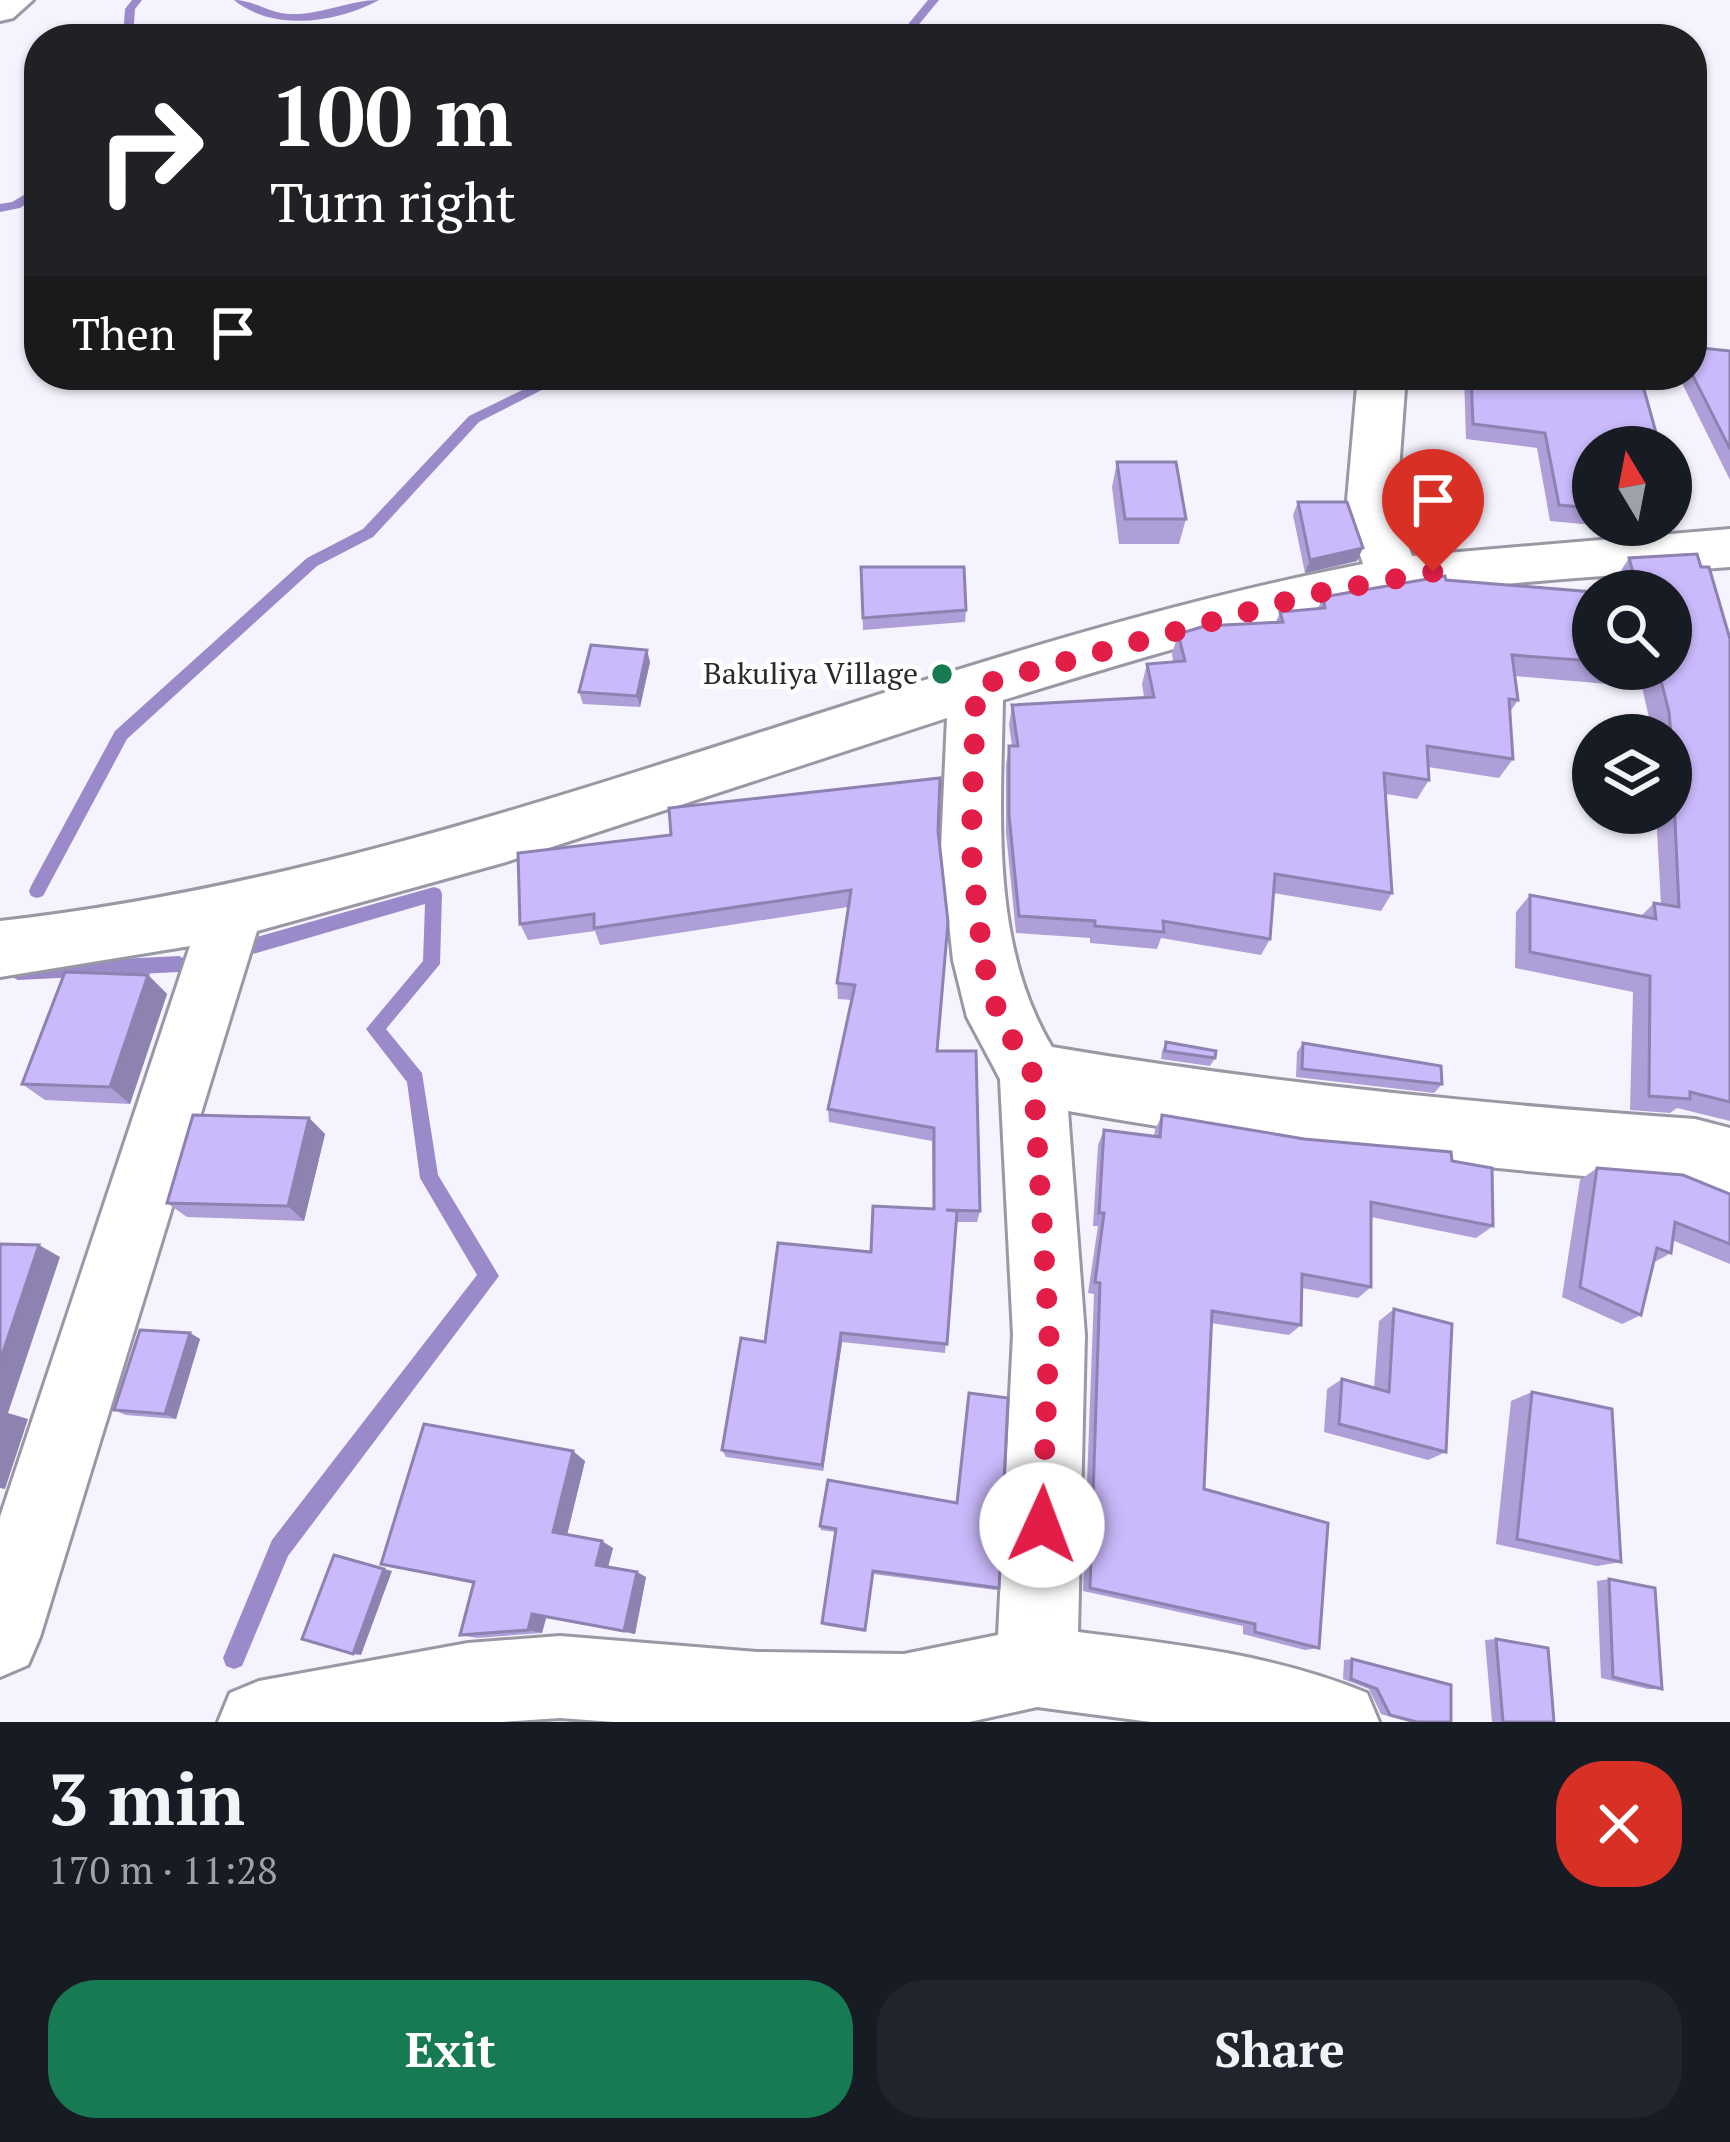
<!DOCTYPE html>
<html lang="en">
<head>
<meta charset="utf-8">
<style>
  :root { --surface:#171b24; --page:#20242c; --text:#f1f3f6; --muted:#9ea1a6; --accent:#177a52 }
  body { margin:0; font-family:"PT Serif",serif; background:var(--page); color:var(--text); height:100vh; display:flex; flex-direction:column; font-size:45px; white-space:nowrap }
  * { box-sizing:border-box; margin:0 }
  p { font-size:39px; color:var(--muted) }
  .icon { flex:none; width:66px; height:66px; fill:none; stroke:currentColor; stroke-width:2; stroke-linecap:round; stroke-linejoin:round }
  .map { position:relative; height:1722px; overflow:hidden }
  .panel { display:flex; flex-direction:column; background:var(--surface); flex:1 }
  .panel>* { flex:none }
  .banner { position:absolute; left:24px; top:24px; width:1683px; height:366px; border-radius:48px; box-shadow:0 3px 9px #0004; background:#202124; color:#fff; overflow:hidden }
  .needle { width:78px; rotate:350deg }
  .tools { position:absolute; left:1572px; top:426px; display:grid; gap:24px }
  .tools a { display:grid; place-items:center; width:120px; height:120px; border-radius:50%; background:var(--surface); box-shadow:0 3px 9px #0004; font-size:60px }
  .pin { position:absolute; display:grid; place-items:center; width:102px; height:102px; color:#fff; margin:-123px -51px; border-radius:50% 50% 50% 0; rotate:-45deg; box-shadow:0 0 12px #0007 }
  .pin .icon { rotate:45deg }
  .me { position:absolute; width:132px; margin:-66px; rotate:2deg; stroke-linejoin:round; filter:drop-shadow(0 0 9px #0008) }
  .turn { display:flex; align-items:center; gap:42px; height:252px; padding:0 48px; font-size:54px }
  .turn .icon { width:156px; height:156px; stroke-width:2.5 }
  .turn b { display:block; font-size:84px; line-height:102px }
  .then { display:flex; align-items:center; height:114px; padding:0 48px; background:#0003; gap:24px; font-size:45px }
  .round { display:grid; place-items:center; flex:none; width:126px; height:126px; border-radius:48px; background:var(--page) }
  .summary { display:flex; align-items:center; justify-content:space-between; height:204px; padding:0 48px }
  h1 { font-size:72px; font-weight:700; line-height:90px }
  .primary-button { display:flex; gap:24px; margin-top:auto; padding:24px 48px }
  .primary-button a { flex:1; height:138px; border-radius:48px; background:var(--accent); color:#fff; font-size:48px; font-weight:700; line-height:138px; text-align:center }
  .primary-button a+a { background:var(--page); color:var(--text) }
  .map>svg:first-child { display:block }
</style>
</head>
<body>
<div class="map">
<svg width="1730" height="1722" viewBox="0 0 1730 1722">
  <rect width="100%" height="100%" fill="#f5f3fd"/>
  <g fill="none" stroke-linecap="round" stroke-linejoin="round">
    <g fill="#9b8aca" fill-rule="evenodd">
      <polygon points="132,0 142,0 135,9 133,39 123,39 125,9"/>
      <path d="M234,0C254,0 270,14 291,14C322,15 349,0 379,0C337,23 273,32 234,0Z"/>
      <polygon points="928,0 939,0 907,39 896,39"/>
      <polygon points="39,186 39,195 20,208 0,212 0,204 12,202"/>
      <polygon points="553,375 571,375 479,422 373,537 317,566 127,739 43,896 37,898 31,896 29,891 31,886 115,731 307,558 363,529 469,416"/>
      <polygon points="434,887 440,889 442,894 440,964 386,1029 422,1073 438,1175 499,1276 288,1556 242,1666 234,1669 226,1666 223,1658 272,1540 477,1275 420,1178 407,1082 366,1029 423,961 425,904 246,956 240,953 237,948 240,943 246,940"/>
      <polygon points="179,956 185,959 188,964 185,969 179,972 18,980 12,977 9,972 12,967 18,964"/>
    </g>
    <defs>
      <g id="minor">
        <polygon points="0,0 33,0 13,18 0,21"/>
        <path d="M1358,375H1406L1396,512L1412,556L1730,529V567C1609,576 1486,581 1366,603C1243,626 1123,663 1003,700C1001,816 990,944 1052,1047C1266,1083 1479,1104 1695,1119L1730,1128V1194L1695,1185C1484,1169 1276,1148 1068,1111L1085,1335L1078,1632C1176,1644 1275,1655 1367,1693L1379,1722H1151L1037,1707L969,1722H614L560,1718L502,1722H218L230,1693L259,1681L468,1643L560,1636L757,1652L904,1654L998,1635L1013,1335L1000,1079L967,1017L953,960L941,848L947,718L506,862L257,931L40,1637L28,1665L0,1677V1517L190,946L0,977V921C470,869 901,654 1363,564L1346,512Z"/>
      </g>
    </defs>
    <use href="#minor" stroke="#9a98a4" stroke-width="6"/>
    <use href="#minor" fill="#fff" fill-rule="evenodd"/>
  </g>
  <g fill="#ae9fd8">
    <polygon points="1730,351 1730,480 1678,375 1692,375"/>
    <polygon points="1464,375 1640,375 1593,447 1593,525 1550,521 1537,448 1466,439"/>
    <polygon points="1117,462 1186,519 1179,544 1119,544 1112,487"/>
    <polygon points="1671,484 1680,514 1669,530 1604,535 1602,525 1597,525 1671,525"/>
    <polygon points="1298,502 1357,561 1305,573 1293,515"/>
    <polygon points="1409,505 1435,537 1429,550 1415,551 1403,518"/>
    <polygon points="1629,558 1701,567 1730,639 1730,1121 1677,1108 1670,1113 1630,1110 1633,992 1515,968 1516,912 1530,895 1641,916 1654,903 1661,904 1656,813 1671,813 1671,735 1653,735 1642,687 1515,676 1518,700 1510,712 1513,759 1499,778 1428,767 1429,780 1417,799 1386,794 1392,893 1381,911 1273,893 1270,939 1261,955 1161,938 1157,949 1090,943 1090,938 1016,933 1006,833 1006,765 1009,746 1012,746 1009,725 1012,705 1144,697 1142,684 1147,664 1173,661 1172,654 1178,634 1276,622 1280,612 1318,608 1323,597 1446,580 1593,592 1593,669 1671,669 1671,591 1618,591 1615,580"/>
    <polygon points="861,567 966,610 965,622 863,630"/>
    <polygon points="650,662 640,707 583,704 579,692"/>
    <polygon points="938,831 937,1051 980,1211 977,1222 957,1222 945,1353 842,1342 823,1471 726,1457 722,1450 765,1342 871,1252 933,1209 932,1141 829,1122 828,1109 852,1000 838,999 837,983 848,907 600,945 595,931 528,940 520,924"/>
    <polygon points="148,975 167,994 130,1104 45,1100 22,1084"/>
    <polygon points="1166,1042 1215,1058 1210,1066 1161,1059 1162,1051"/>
    <polygon points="1303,1043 1442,1084 1434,1093 1296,1077 1297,1052"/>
    <polygon points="1162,1115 1452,1161 1493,1226 1476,1238 1371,1217 1371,1287 1358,1298 1302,1288 1301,1325 1289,1335 1211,1323 1204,1489 1319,1648 1305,1650 1243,1634 1243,1626 1083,1591 1094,1294 1088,1293 1098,1226 1093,1226 1098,1145 1104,1130 1154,1136 1155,1130"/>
    <polygon points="309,1118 325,1134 304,1221 187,1217 167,1203"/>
    <polygon points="1597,1168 1730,1194 1730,1264 1672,1240 1671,1253 1653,1263 1641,1315 1622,1324 1562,1297 1580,1180"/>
    <polygon points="1394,1309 1446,1452 1428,1460 1324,1432 1327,1389 1342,1379 1374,1388 1379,1321"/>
    <polygon points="190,1333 200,1339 176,1419 126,1415 114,1410"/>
    <polygon points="1532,1392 1621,1562 1597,1566 1496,1544 1511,1401"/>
    <polygon points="969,1393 999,1588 996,1590 873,1574 865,1632 823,1625 836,1532 821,1530 820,1526 956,1503"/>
    <polygon points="585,1461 567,1535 613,1548 608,1567 646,1577 635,1634 546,1618 542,1633 477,1638 460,1635 474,1584 381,1564"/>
    <polygon points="1609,1579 1662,1689 1648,1689 1601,1678 1597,1581"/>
    <polygon points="1496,1639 1554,1722 1492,1722 1485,1640"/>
    <polygon points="1352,1659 1451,1722 1409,1722 1381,1714 1369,1689 1343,1679 1344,1660"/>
  </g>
  <g fill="#8d82b0">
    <polygon points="1363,548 1357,561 1305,573 1310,560"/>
    <polygon points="647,650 650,662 640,707 637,696"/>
    <polygon points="148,975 167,994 130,1104 110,1087"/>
    <polygon points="309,1118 325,1134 304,1221 288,1206"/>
    <polygon points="39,1245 60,1257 8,1413 28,1419 5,1489 0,1488 0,1361"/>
    <polygon points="190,1333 200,1339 176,1419 165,1414"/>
    <polygon points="841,1333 842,1342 823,1471 822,1465"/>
    <polygon points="573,1451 585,1461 566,1539 553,1532"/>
    <polygon points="602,1541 613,1548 607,1571 596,1565"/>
    <polygon points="384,1569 392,1571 361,1655 353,1654"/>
    <polygon points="637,1572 646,1577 635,1634 624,1631"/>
    <polygon points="532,1614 546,1618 542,1633 528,1630"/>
  </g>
  <g fill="#cab9fb" stroke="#8d82b0" stroke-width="3">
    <polygon points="1692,347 1730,351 1730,449 1692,374"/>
    <polygon points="1471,375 1640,375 1660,447 1593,447 1593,508 1559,505 1545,433 1473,424"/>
    <polygon points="1117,462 1176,462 1186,519 1125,519"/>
    <polygon points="1671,484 1680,514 1671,515"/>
    <polygon points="1298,502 1347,502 1363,548 1310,560"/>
    <polygon points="1409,505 1432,507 1435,537 1421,538"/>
    <polygon points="1697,554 1701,567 1709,567 1730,639 1730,1102 1690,1092 1690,1099 1649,1096 1650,976 1530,952 1530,895 1656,919 1654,903 1679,907 1671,735 1669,712 1658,669 1671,669 1671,591 1638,591 1629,558"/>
    <polygon points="861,567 964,567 966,610 863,618"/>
    <polygon points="1445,576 1446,580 1593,592 1593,661 1512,655 1518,700 1509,699 1513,759 1427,746 1429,780 1384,773 1392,893 1275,874 1270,939 1163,921 1164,932 1095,926 1095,921 1019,916 1009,815 1009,746 1018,746 1012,705 1154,697 1147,664 1185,661 1178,634 1205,626 1283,622 1280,612 1325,608 1323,597"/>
    <polygon points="591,645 647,650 637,696 579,692"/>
    <polygon points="940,778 938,831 948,922 937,1051 976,1051 980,1211 946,1210 957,1211 947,1344 841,1333 822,1465 722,1450 741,1338 765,1342 778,1243 871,1252 873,1206 934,1209 934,1128 828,1109 855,985 837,983 851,890 594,928 594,914 520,924 518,853 671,835 669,808"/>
    <polygon points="65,972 148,975 110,1087 22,1084"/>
    <polygon points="1166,1042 1216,1051 1215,1058 1165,1051"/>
    <polygon points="1303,1043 1441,1066 1442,1084 1302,1069"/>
    <polygon points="193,1115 309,1118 288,1206 167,1203"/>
    <polygon points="1162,1115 1304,1139 1451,1152 1452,1161 1492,1168 1493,1226 1371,1202 1371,1287 1302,1274 1301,1325 1212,1311 1204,1489 1328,1523 1319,1648 1255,1632 1255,1624 1090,1588 1100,1283 1095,1282 1104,1213 1099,1213 1104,1130 1160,1137"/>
    <polygon points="1597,1168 1683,1175 1730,1194 1730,1244 1675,1222 1671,1253 1657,1248 1641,1315 1580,1287"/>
    <polygon points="0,1244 39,1245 0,1361"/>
    <polygon points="1394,1309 1452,1324 1446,1452 1339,1424 1342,1379 1389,1392"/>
    <polygon points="140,1330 190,1333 165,1414 114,1410"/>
    <polygon points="1532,1392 1612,1409 1621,1562 1517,1539"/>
    <polygon points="969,1393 1008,1398 999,1588 873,1571 865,1630 822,1623 836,1529 820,1526 828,1480 957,1503"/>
    <polygon points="424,1424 573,1451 553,1532 602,1541 596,1565 637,1572 624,1631 532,1614 528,1630 460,1635 474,1582 381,1564"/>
    <polygon points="334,1555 384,1569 353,1654 302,1639"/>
    <polygon points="1609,1579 1655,1588 1662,1689 1613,1677"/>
    <polygon points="1496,1639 1548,1648 1554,1722 1503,1722"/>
    <polygon points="1352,1659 1451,1685 1451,1722 1417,1722 1390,1715 1377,1689 1351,1679"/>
  </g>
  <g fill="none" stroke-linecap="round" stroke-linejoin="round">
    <polyline stroke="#e11d48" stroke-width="21" stroke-dasharray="0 37.8" points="1042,1525 1049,1335 1033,1074 999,1017 983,960 971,848 976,686 1313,594 1433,572"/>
  </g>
  <circle fill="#177a52" stroke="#fff" stroke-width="4.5" cx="942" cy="674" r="12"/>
  <g text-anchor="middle" stroke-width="10" stroke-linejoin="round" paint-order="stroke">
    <g font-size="30" fill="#2a292d" stroke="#fff" text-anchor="end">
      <text x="918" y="684">Bakuliya Village</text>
    </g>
  </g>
</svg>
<div class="tools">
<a><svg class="needle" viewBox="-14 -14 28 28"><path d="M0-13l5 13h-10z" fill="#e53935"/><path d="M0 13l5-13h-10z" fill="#9ea1a6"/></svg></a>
<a><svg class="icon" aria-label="search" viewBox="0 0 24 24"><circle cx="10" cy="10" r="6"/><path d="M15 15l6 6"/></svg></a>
<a><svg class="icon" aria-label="layers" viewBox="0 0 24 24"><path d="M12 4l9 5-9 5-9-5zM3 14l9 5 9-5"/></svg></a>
</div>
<div class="pin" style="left:1433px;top:572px;background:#d93025"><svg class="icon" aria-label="arrive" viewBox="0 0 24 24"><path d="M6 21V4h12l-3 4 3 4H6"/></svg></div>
<svg class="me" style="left:1042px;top:1525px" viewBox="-20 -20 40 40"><circle r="19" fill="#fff"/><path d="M0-13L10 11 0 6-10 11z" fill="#e11d48"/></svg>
<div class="banner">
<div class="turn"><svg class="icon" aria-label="right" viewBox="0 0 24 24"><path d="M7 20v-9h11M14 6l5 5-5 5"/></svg><div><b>100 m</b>Turn right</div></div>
<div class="then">Then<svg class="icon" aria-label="arrive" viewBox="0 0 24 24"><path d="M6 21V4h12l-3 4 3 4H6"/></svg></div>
</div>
</div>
<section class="panel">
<div class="summary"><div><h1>3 min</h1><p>170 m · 11:28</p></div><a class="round" style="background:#d93025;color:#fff"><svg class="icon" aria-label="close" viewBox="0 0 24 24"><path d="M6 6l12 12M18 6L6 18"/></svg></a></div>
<div class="primary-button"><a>Exit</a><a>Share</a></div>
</section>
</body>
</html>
